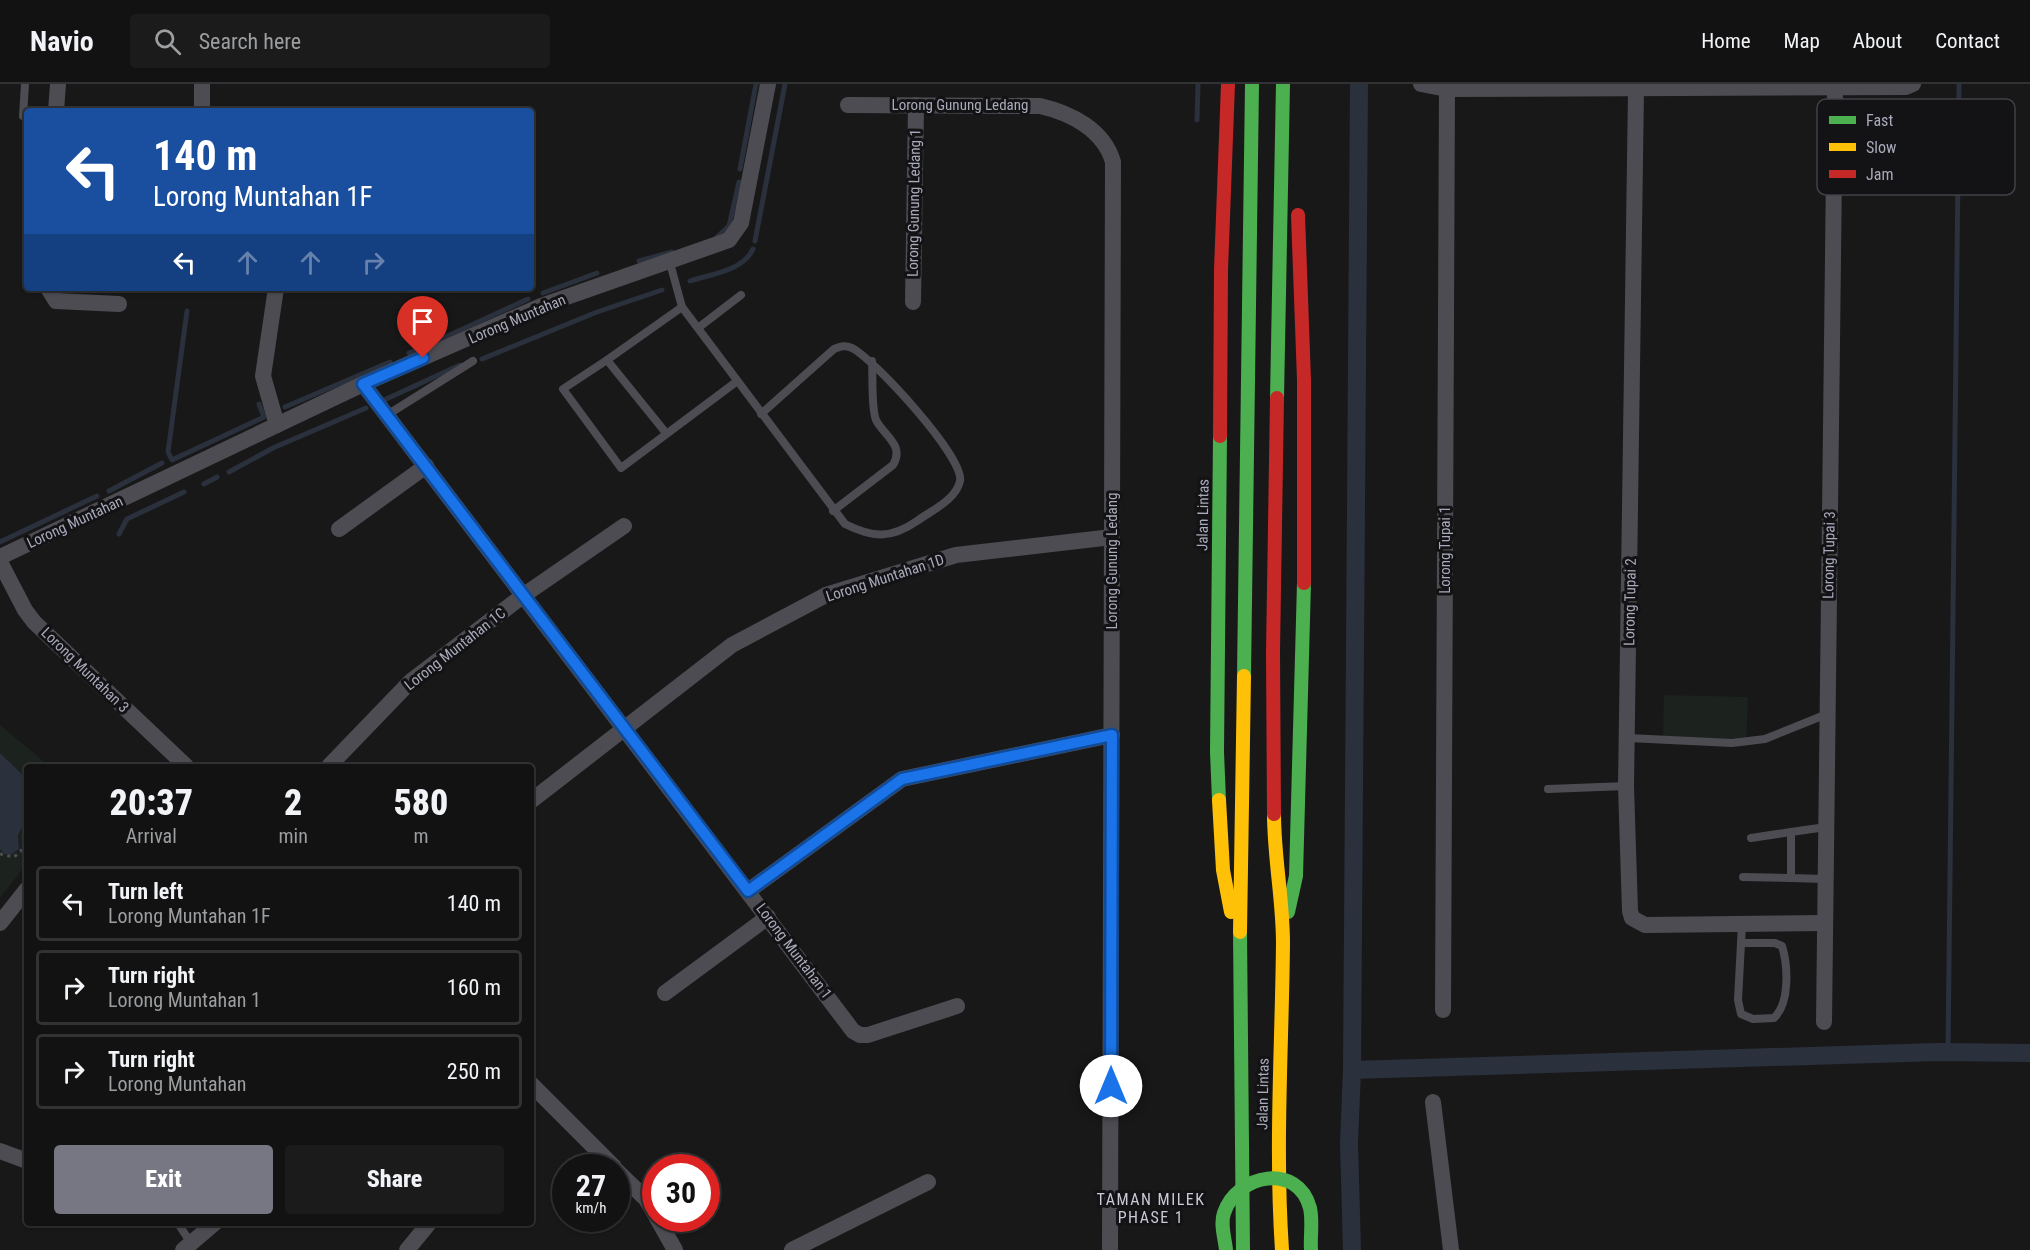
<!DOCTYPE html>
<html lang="en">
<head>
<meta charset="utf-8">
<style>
  :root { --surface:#121213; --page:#1b1b1c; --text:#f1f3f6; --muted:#9c9ea0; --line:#313233; --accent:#767782 }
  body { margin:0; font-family:"Roboto Condensed",sans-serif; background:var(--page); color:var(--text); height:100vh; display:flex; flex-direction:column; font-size:22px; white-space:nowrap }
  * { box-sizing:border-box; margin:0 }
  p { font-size:20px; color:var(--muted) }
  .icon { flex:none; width:33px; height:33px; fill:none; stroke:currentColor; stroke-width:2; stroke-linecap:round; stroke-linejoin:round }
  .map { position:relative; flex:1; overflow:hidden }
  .side { position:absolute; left:24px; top:680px; width:510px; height:462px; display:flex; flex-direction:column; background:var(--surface); border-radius:6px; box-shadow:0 2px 4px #0004,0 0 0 2px var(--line) }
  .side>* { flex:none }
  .hud { position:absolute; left:24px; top:24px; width:510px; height:183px; border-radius:6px; box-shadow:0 2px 4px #0004,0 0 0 2px var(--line); background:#1a4fa0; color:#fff; overflow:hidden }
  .speed { position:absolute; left:552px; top:1070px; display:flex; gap:12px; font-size:30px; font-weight:700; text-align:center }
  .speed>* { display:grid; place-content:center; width:78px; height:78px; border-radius:50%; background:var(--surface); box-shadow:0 2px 4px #0004,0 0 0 2px var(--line); line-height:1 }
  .speed small { font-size:15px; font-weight:400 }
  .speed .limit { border:9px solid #d22; background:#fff; color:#111 }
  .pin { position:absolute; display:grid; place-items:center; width:51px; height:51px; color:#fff; margin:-62px -26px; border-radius:50% 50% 50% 0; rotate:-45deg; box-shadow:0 0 6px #0007 }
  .pin .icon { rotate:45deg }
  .me { position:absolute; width:66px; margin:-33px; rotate:0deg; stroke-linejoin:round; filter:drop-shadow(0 0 4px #0008) }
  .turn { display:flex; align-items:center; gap:21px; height:126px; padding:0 30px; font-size:27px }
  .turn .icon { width:78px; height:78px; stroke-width:2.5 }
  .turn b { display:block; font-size:42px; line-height:51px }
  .lanes { display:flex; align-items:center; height:57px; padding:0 30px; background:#0003; justify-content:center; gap:30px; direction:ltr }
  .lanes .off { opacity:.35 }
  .eta { display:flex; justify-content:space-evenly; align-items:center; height:102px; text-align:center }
  .eta b { font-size:36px; font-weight:800; line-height:42px }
  .primary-button { display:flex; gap:12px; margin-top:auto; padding:12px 30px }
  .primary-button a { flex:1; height:69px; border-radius:6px; background:var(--accent); color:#fff; font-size:24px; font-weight:800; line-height:69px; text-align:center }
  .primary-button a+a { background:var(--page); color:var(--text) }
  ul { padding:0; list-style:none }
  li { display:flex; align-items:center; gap:18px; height:75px; margin:0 12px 9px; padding:0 18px; border:3px solid var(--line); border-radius:6px }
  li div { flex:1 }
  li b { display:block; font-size:22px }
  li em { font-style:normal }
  header { display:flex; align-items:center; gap:36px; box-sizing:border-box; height:84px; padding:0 30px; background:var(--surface); border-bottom:2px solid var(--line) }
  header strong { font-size:28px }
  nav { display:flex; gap:33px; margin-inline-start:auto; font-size:21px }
  .search { width:420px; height:54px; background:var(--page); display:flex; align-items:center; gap:15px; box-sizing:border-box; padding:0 21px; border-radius:6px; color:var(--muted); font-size:22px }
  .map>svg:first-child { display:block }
</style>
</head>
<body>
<header>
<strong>Navio</strong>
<div class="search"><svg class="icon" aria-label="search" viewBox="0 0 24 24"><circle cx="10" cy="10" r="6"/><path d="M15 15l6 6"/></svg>Search here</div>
<nav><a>Home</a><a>Map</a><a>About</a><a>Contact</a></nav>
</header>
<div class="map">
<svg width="2030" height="1166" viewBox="0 0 2030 1166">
  <rect width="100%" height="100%" fill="#181819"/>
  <g fill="#1c231f">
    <polygon points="1664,611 1748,613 1746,662 1663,660"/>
    <polygon points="0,641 49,682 27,682 27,695 0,669"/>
    <polygon points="27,735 27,779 0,814 0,765 4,770 15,769 19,765 18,751"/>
  </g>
  <polygon fill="#2a303c" points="0,669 27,695 27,735 18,751 19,765 12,770 4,770 0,765"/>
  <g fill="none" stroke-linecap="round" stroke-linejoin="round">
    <g stroke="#2a303c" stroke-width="5">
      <polyline points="1197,36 1198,0"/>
      <polyline points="740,85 756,0"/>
      <polyline points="717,153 729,142 739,98"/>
      <polyline points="755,157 785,0"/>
      <polyline points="639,177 672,168"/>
      <path d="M690,197C711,190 743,187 753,165"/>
      <polyline points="543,209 597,189"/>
      <polyline points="187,227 168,368 172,376 264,333 259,320"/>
      <polyline points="439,256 528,215"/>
      <polyline points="409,269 427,262"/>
      <polyline points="482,275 597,228 662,206"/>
      <polyline points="382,317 460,281"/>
      <polyline points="285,323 390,278"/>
      <polyline points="229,388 273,364 366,324"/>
      <polyline points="204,400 217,393"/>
      <polyline points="109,407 162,379"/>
      <polyline points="119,450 127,435 184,408"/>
      <polyline points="0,458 97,412"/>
      <polyline points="1948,968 1959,0"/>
    </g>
    <g stroke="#2a303c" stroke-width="18">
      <polyline points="1352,986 1938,968 2030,969"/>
      <polyline points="1352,1166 1349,1059 1352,986 1359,0"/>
    </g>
    <polyline stroke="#4e4e53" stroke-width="3" stroke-dasharray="3 4.5" stroke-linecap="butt" points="0,770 14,773 21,767 27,749"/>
    <g stroke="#4d4c52" stroke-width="8">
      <polyline points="23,32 25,0"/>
      <path d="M670,179L682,223L845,440C873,454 891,455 917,437C932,426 956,416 960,397C965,374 874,275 852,264C845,261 841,262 834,265L761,330"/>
      <polyline points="698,244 741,211"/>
      <polyline points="607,276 563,305 621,384 736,298"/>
      <polyline points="387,331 473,277"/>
      <polyline points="666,349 607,276 682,223"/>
      <path d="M833,427L893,381C905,361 884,352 876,336C871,324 873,291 872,277"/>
      <polyline points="1628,654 1732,659 1765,655 1827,630"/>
      <polyline points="1548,705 1626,702"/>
      <polyline points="1751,754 1791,748"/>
      <polyline points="1743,793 1791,794"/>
      <polyline points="1825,795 1791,794 1791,748 1826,743"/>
      <path d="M1741,859H1775L1782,862C1788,882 1790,919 1774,934L1753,935L1741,930L1738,916L1742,840"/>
      <polyline points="177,1138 191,1159"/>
    </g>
    <g stroke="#4d4c52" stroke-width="16">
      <polyline points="1421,0 1447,5 1906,3 1913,0"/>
      <polyline points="1636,6 1626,702 1630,827 1632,834 1645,841 1825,839"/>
      <path d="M848,21L1040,22C1071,29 1104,46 1113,78L1110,1166"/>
      <polyline points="56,27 58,0"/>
      <polyline points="202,27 202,0"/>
      <polyline points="48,204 56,217 119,220"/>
      <polyline points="276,204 263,292 277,341"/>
      <polyline points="913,218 916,21"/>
      <polyline points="363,300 853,947 860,951 868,951 957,922"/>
      <polyline points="339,445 426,382"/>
      <polyline points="0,473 363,300 541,222 729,156 741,139 768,0"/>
      <polyline points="0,478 25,526 34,538 186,682"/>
      <polyline points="329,682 411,597 524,511 624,442"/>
      <polyline points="531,717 732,561 826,511 956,471 1112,453"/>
      <polyline points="748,807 902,695 1112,651"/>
      <polyline points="0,839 27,805"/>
      <polyline points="665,909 768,833"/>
      <polyline points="1443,926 1447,5"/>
      <polyline points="1824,938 1835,3"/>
      <polyline points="531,1000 614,1083"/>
      <polyline points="1433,1018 1451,1166"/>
      <polyline points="0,1067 27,1077"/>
      <polyline points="616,1086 646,1115 656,1132"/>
      <polyline points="657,1134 675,1166"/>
      <polyline points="183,1166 216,1138"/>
      <polyline points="407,1166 430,1138"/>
      <polyline points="792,1166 928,1098"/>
    </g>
    <g stroke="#4caf50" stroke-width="14">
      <polyline points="1277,314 1283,0"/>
      <polyline points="1244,592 1252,0"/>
      <polyline points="1219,716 1217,668 1220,352"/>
      <polyline points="1288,828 1296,792 1304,499"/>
      <polyline points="1240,848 1243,1166"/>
    </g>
    <g stroke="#ffc107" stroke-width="14">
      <polyline points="1219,716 1223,786 1231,828"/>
      <path d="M1274,730C1274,773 1283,816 1283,859C1282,961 1275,1064 1282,1166"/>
      <polyline points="1240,848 1244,592"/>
    </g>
    <g stroke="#c62828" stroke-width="14">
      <polyline points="1298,131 1304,296 1304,499"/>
      <polyline points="1220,352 1221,186 1228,0"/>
      <polyline points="1274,730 1273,568 1277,314"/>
    </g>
    <path stroke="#4caf50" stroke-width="14" d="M1226,1166C1225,1155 1220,1140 1224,1129C1237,1090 1298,1078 1310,1124C1313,1137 1310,1153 1311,1166"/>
  </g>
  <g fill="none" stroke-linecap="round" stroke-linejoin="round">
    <defs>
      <polyline id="route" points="423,274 363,300 748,807 902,695 1112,651 1111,1002"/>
    </defs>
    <use href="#route" stroke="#114b97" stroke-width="15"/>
    <use href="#route" stroke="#1a73e8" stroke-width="10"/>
  </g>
  <g text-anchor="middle" stroke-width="6" stroke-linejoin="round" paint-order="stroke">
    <g font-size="15" fill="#a9aaba" stroke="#131215">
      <text x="960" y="26">Lorong Gunung Ledang</text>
      <text transform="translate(914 119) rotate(-89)" y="5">Lorong Gunung Ledang 1</text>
      <text transform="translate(517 235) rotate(-23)" y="5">Lorong Muntahan</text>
      <text transform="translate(1203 431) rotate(-89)" y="5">Jalan Lintas</text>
      <text transform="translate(75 438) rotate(-25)" y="5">Lorong Muntahan</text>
      <text transform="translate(1445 466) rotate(-90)" y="5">Lorong Tupai 1</text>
      <text transform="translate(1829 471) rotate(-89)" y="5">Lorong Tupai 3</text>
      <text transform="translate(1112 477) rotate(-90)" y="5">Lorong Gunung Ledang</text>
      <text transform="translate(885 494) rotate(-18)" y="5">Lorong Muntahan 1D</text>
      <text transform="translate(1630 518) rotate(-89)" y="5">Lorong Tupai 2</text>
      <text transform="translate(455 565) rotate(-38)" y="5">Lorong Muntahan 1C</text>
      <text transform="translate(85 586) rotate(44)" y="5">Lorong Muntahan 3</text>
      <text transform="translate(794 867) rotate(53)" y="5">Lorong Muntahan 1</text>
      <text transform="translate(1263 1010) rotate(-89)" y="5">Jalan Lintas</text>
    </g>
    <g font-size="16" letter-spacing="1.5" fill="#cacad6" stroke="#131215">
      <text x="1151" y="1121">TAMAN MILEK<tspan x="1151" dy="18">PHASE 1</tspan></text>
    </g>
  </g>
  <rect x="1817" y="15" width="198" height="96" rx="9" fill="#131215" stroke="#404047" stroke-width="1.5"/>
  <rect x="1829" y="32" width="27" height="8" fill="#4caf50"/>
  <rect x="1829" y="59" width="27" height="8" fill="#ffc107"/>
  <rect x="1829" y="86" width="27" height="8" fill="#c62828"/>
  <g font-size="16" fill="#a9aaba">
    <text x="1866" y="42">Fast</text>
    <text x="1866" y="69">Slow</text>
    <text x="1866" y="96">Jam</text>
  </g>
</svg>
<div class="speed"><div>27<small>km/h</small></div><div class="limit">30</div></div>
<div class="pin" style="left:423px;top:274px;background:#d93025"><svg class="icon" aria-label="arrive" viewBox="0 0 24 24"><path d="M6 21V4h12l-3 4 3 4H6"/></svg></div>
<svg class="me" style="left:1111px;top:1002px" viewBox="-20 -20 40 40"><circle r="19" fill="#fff"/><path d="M0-13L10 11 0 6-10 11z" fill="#1a73e8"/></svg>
<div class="hud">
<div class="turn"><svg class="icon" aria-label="left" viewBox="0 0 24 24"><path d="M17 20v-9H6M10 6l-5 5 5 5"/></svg><div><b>140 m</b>Lorong Muntahan 1F</div></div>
<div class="lanes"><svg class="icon" aria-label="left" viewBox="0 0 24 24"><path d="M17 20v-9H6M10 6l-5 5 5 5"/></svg><svg class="icon off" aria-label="ahead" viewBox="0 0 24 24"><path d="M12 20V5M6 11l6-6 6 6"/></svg><svg class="icon off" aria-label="ahead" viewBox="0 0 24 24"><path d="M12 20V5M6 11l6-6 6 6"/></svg><svg class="icon off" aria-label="right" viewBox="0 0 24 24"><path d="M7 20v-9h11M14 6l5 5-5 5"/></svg></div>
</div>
<section class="side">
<div class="eta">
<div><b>20:37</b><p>Arrival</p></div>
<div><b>2</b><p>min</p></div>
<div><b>580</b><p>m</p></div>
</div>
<ul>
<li><svg class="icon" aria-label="left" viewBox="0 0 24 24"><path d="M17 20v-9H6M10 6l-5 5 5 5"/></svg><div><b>Turn left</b><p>Lorong Muntahan 1F</p></div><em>140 m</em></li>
<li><svg class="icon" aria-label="right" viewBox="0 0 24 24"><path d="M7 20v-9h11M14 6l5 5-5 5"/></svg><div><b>Turn right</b><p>Lorong Muntahan 1</p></div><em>160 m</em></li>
<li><svg class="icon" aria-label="right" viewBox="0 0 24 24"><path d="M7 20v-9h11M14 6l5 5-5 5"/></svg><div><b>Turn right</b><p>Lorong Muntahan</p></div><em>250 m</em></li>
</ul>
<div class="primary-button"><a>Exit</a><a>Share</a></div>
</section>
</div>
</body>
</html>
